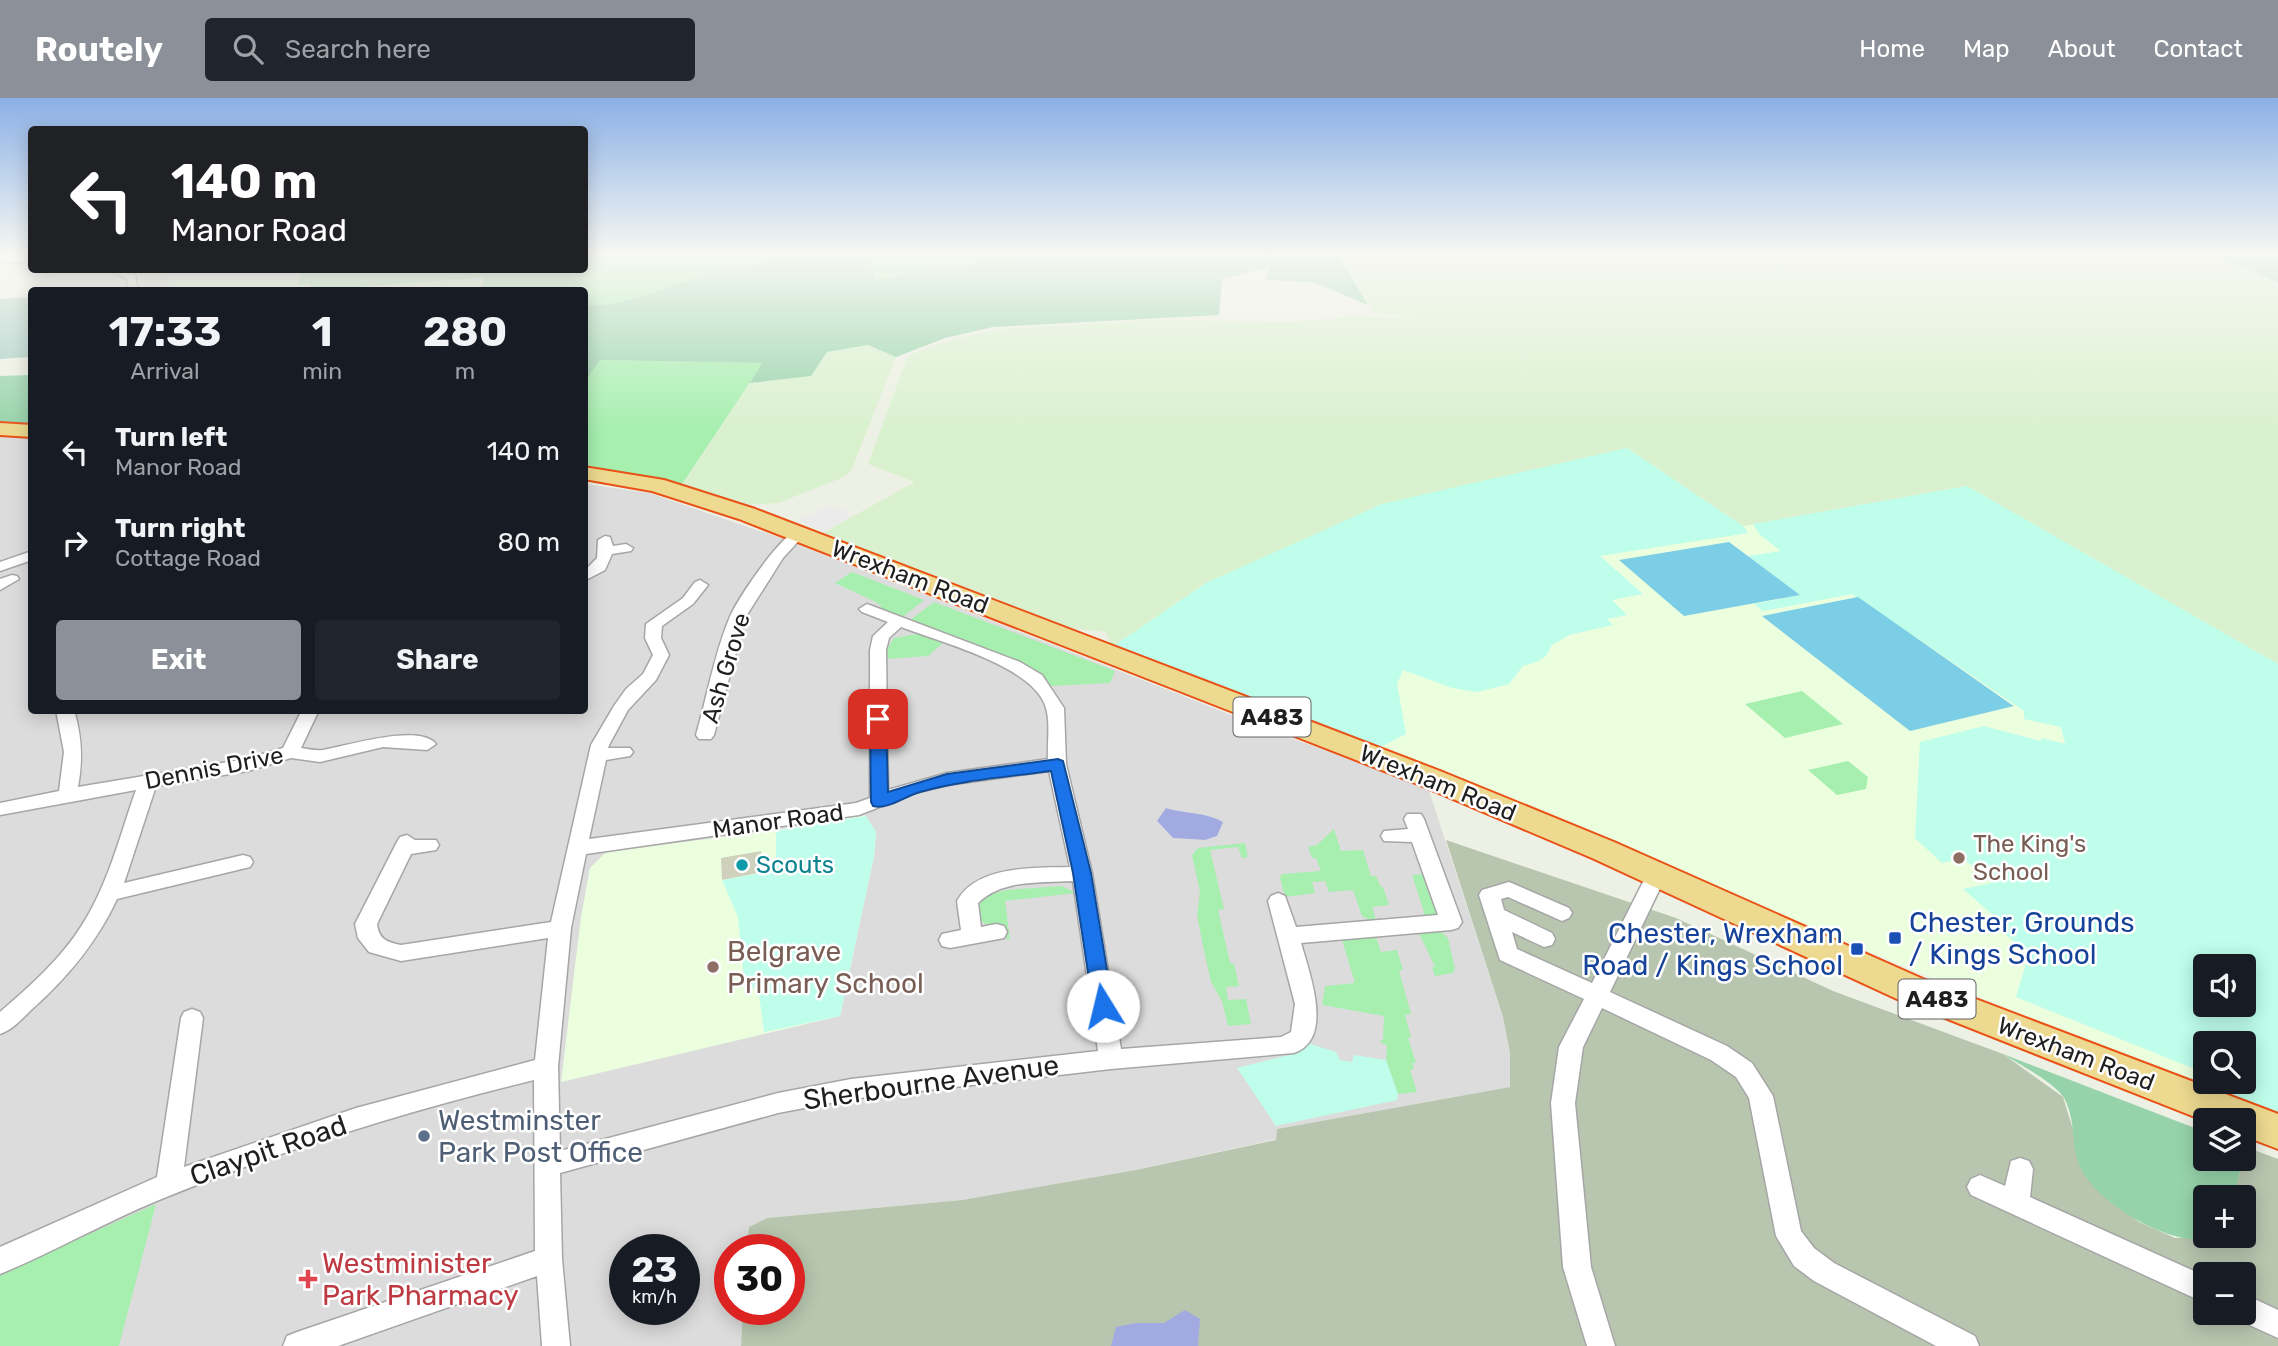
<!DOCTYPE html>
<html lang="en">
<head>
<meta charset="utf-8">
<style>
  :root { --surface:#171b24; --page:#20242c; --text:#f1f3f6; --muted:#9ea1a6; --accent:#8c9099 }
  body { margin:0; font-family:Rubik,sans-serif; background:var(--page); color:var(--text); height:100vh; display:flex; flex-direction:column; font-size:26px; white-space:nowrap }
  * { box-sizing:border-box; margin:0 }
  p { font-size:23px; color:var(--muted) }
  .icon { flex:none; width:38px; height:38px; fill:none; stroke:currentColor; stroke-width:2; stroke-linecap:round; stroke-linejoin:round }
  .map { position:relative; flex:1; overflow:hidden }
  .sheet { position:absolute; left:28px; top:189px; width:560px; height:427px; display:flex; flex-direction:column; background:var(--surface); border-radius:7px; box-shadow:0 4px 18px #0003 }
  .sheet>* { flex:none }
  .banner { position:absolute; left:28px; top:28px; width:560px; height:147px; border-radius:7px; box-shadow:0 4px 18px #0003; background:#202124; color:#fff; overflow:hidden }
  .tools { position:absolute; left:2193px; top:856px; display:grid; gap:14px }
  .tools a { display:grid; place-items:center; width:63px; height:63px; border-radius:7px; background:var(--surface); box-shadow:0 4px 18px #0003; font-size:35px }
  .speed { position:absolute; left:609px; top:1136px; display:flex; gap:14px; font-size:35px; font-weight:700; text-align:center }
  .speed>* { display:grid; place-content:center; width:91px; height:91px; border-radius:50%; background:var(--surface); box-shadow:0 4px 18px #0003; line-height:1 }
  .speed small { font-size:18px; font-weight:400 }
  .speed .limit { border:10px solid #d22; background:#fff; color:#111 }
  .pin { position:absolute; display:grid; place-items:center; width:60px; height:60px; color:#fff; margin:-30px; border-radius:14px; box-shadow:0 4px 10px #0006 }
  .me { position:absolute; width:77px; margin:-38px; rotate:351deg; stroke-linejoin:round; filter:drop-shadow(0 0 5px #0008) }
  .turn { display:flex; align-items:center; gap:24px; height:147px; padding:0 28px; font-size:32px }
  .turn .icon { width:91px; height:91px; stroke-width:2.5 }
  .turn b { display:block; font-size:49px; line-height:60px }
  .eta { display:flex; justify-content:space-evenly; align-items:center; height:119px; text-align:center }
  .eta b { font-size:42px; font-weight:700; line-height:49px }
  .primary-button { display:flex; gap:14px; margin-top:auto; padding:14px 28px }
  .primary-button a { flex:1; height:80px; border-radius:7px; background:var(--accent); color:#fff; font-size:28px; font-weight:700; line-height:80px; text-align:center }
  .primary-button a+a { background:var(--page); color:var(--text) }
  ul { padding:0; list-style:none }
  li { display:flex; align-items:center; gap:21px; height:91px; padding:0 28px }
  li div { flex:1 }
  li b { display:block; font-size:26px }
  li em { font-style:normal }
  header { display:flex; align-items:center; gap:42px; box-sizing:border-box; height:98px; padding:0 35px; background:var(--accent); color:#fff }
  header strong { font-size:33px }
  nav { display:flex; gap:38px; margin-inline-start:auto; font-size:24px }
  .search { width:490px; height:63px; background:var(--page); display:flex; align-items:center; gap:18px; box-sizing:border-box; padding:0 24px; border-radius:7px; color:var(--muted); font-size:26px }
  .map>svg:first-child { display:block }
</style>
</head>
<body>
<header>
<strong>Routely</strong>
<div class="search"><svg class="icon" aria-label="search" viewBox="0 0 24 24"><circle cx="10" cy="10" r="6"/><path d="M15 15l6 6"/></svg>Search here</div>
<nav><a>Home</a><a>Map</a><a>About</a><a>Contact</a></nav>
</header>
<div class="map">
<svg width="2278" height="1248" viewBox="0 0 2278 1248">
  <rect width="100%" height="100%" fill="#edf0e4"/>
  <path fill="#dddcdc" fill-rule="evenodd" d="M0,338L31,340L32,612H584L585,386L649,395L786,442L1282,637L1357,663L1429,693L1503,919L1510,955V989L1277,1031V1041L1136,1072L962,1102L767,1120L749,1129L746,1151L730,1152V1211H743L741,1248H0ZM1167,710L1182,715L1205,742L1173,740L1157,724ZM625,1152H684V1211H625Z"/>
  <g fill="#ebffdf" fill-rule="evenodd">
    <polygon points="585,158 806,158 585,208 584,192 136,192 135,178 121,172 584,172"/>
    <path d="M1967,388L2278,566L2258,1014L1377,651L1206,485L1743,428ZM2205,868H2244V906H2205ZM2205,945H2244V984H2205Z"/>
    <polygon points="865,717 876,734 874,758 840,918 561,984 581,819 590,770 606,754 777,732"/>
  </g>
  <path fill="#b8c6af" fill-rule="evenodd" d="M1446,742L1676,820L1833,893L2003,956L2063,999L2074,1035L2081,1071L2103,1097L2139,1124L2175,1140L2244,1138V1099H2234L2246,1049L2278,1061V1248H741L743,1211H789V1152L746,1151L749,1129L767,1120L962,1102L1136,1072L1276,1042L1277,1031L1510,989V955L1503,919ZM2205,1176H2244V1214H2205Z"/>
  <g fill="#d9f1ce">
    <polygon points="1338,158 2214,158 2278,184 2278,566 1967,388 1743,428 1627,350 1206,485 1112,549 1106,534 1069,530 823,435 915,384 868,366 907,260 916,254 958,240 1003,231 1151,222 1289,224 1352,219 1427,219 1374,216"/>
    <polygon points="868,247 896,259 851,373 844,379 778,405 764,406 738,407 682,386 750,285 811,278 827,254"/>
  </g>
  <g fill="#a6efaf">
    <polygon points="585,158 806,158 610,208 585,208 584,192 481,192 481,188 486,179 320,192 310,190 310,186 298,187 303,172 584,172"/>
    <polygon points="865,158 1023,158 876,182"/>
    <polygon points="600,262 763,265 682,386 585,367 584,283"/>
    <polygon points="852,474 924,502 901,520 879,512 881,508 876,504 835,485"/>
    <polygon points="934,504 1115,573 1110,585 1051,588 1037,577 909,523"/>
    <polygon points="917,536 943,545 928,558 887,561 887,551 894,540"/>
    <polygon points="1802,593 1843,626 1785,640 1745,606"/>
    <polygon points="1848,663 1868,679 1866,691 1837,697 1808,672"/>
    <polygon points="1334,731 1341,753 1363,752 1371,778 1376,778 1381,789 1383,789 1389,807 1372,809 1376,822 1370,822 1362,818 1353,792 1329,794 1325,783 1312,784 1315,795 1285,799 1280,780 1282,776 1321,773 1316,760 1312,760 1308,749 1317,747"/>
    <polygon points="1245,745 1248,759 1242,760 1238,749 1210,752 1224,811 1218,812 1230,865 1234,866 1239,888 1226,889 1228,902 1246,901 1251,926 1228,928 1222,903 1211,884 1203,848 1197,817 1200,794 1192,757 1198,750"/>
    <polygon points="1424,776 1440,813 1437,817 1422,819 1424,814 1412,777"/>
    <polygon points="1062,788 1076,795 1005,803 1010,841 1007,842 1004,826 987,827 980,822 979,806 990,796 1007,792"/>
    <polygon points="1418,833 1440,833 1448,840 1455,871 1453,875 1435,878 1432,869 1435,869"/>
    <polygon points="1376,839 1381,854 1397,852 1403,872 1399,873 1411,916 1405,917 1411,939 1408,940 1416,965 1412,965 1414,971 1410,972 1417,994 1398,996 1386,962 1387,948 1379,943 1383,942 1384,918 1322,907 1325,888 1355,885 1342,842"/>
    <polygon points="156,1106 119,1248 0,1248 0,1176"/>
  </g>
  <g fill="#96d3aa">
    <path d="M806,158H865L876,182L1023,158H1338L1368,207L1313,184L1266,182L1270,169L1222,181L1219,217L993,229L945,240L896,259L868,247L827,254L811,278L750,285L762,265L600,262L585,283V208C638,207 671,186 720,173C748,166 778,165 806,158Z"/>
    <polygon points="2278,158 2278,184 2214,158"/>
    <polygon points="31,277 31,327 0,325 0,278"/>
    <path d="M2003,956L2205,1034V1060L2243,1061L2234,1099H2205V1138H2216C2177,1155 2095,1104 2080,1069C2071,1048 2076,1021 2064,1000C2055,985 2019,966 2003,956Z"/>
  </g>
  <polygon fill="#a3cbc2" points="31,199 31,259 0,261 0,201"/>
  <g fill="#befeeb" fill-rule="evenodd">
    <polygon points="1627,350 1743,428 1748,435 1600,458 1643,496 1612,502 1627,517 1607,521 1613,527 1569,537 1552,547 1546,558 1538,563 1523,568 1509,586 1477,594 1452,590 1403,572 1397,586 1406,636 1377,651 1112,549 1206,485 1382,406"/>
    <path d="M1967,388L2278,566V1020L2258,1014L2213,984H2244V945H2205V978L2195,971L2016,899L2029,856L1986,820L1993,817L1963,791L1992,785L1963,760L1942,765L1915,740L1920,644L1984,628L2041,643L2042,640L2065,646L2061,629L2024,621V613L1852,496L1763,513L1754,506L1800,497L1748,458L1781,453L1760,437L1753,426ZM2205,868H2244V906H2205Z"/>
    <polygon points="866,718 876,734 874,758 840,918 764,934 758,889 745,891 738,819 722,782 776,772 776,733"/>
    <polygon points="1307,945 1336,954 1340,962 1352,964 1354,957 1386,962 1398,996 1397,1002 1276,1028 1237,970 1293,956"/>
  </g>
  <g fill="#7ccde6">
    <polygon points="1729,444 1800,497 1684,518 1619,462"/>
    <polygon points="1858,499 2012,607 2014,608 1910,633 1762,518"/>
  </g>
  <g fill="#ebebeb">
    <polygon points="126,172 173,172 168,189 140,192 139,179"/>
    <polygon points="828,409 847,412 849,419 825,434 796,422"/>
  </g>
  <g fill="#a1abe2">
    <path d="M1166,710C1185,716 1206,714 1223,724L1217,738L1205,742L1173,740L1157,723Z"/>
    <polygon points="1185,1212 1200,1221 1198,1248 1111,1248 1116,1229 1136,1225 1164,1225"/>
  </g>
  <polygon fill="#d0d1bd" points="761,753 763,774 722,782 721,760"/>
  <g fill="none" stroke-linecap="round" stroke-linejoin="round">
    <defs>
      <g id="minor">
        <polygon points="0,158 32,159 32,165 0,163"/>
        <polygon points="110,172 121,172 135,177 138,192 128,192 127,181"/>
        <path d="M798,432L805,436L783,460L745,520L714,637L711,641H699L696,637C707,599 714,557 729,521C736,503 780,437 798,432Z"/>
        <polygon points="605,438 610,439 613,448 626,446 633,450 631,453 612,456 605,472 584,483 584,473 597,460 598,442"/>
        <polygon points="32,453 32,462 0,473 0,464"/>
        <polygon points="12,477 17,478 19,481 0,492 0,481"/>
        <path d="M700,482L708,487L693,506L662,528L661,540L669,557L656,582L628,612L609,647L608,650H630L633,654L630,658L606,662L589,741L856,705L870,700V552L873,538L888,524L862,514L859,511L867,506L1020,564L1042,577L1064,610L1066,666L1092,775L1121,951L1281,939L1291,934L1295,906L1268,803L1271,798L1278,795L1285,798L1296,829L1438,817L1412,744L1384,743L1381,738L1384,733L1408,731L1404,721L1407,716H1421L1424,721L1462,824L1458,830L1451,832L1301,845C1309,874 1335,941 1294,955L1111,971L851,1001L778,1015L560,1075L562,1161L570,1248H542L537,1178L338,1248H283L287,1238L297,1234L535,1153L534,982C407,1013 281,1052 159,1102C105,1124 54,1154 0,1176V1149L157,1079L181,920L184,914L192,911L200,914L203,920L184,1069L356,1010L535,962L548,840L401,863L369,854L358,840L355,826L397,744L400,739L407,737L415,742H436L439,747L436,752L411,756L377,826C379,841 386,844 401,847L551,824L591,647L614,608L626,591L643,576L653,557L645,540L646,526L683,500L695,484ZM901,529C940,544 1030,567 1045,607C1051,622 1047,645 1048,661L947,675L888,692L886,552L889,540ZM1049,673L1070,769C1035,770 977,767 957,803L961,832L942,836L939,842L942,848L950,850L1004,840L1007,834L1004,828L996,826L981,829L978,805C1002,781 1042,785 1073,783L1098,953L851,981L778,995L560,1053L558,969L571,830L586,756L859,717L915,695L947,687Z"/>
        <path d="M56,612H74C82,639 83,662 78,689L246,661L283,650L302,612H319L301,650C308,651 316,653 323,652C347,648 419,625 436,646L427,652L383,649L320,664L291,660L248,673L156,688L124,785L243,757L250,759L253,764L250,769L117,801C96,846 66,881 30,913C21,922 12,932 0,936V914C30,888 61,861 82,827C108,787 120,737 136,692L0,717V705L59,693L64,654Z"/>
        <polygon points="1657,769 1664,771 1667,776 1610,894 1727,948 1752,965 1773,998 1801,1133 1814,1150 1834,1165 1975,1238 1979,1248 1936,1248 1814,1183 1794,1168 1776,1138 1749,1000 1736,979 1711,962 1602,910 1583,949 1575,1005 1591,1169 1615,1248 1587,1248 1563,1169 1551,1005 1559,949 1584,901 1500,862 1479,797 1482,792 1509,784 1569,810 1572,815 1569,820 1562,823 1508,799 1501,801 1504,812 1552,835 1555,841 1552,847 1544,849 1512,834 1517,851 1592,885 1647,776 1650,771"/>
        <polygon points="2020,1060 2029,1063 2033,1071 2030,1099 2205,1178 2205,1205 1971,1097 1967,1089 1971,1081 1980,1077 2005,1088 2011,1063"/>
        <polygon points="2244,1196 2278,1212 2278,1240 2234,1220 2232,1214 2244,1214"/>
      </g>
      <g id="trunk">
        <polygon points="0,325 32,327 32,339 0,337"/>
        <polygon points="584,369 664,382 755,411 1440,673 1614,744 1923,881 2278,1016 2278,1051 2244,1038 2244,1022 2205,1023 1897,901 1592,760 1420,687 739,421 652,393 584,381"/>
      </g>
    </defs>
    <use href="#minor" stroke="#a6a6a6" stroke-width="3"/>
    <use href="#trunk" stroke="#e95116" stroke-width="4"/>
    <use href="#minor" fill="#fff" fill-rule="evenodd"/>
    <use href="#trunk" fill="#edd990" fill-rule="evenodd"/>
  </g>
  <linearGradient id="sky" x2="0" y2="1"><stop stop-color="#8bb0e6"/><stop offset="0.47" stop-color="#f7f8f3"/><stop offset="1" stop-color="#f7f8f3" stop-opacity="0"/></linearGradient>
  <rect width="2278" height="333" fill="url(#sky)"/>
  <path fill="#1a73e8" stroke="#114b97" stroke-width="2" d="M878,616L886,621L888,694L947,676L1058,661L1063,663L1091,775L1113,908L1110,913L1103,916L1096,913L1093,908L1073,775L1051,673C1007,679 962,682 920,694C905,698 888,712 873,708L871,704L870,621Z"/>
  <g fill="#8d6e63" stroke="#fff" stroke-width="2.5">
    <circle cx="1959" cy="760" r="7"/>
    <circle cx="713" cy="869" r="7"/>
  </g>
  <circle fill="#0f9aa8" stroke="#fff" stroke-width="2.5" cx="742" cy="767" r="7"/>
  <g fill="#1a4fb4" stroke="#fff" stroke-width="2.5">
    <rect x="1888" y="833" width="14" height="14" rx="3.5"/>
    <rect x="1850" y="844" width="14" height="14" rx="3.5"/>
  </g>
  <circle fill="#5c6f8a" stroke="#fff" stroke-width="2.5" cx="424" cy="1038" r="7"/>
  <path fill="#e0444e" stroke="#fff" stroke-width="2.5" d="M304.5 1170.5h7v7h7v7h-7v7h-7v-7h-7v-7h7z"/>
  <g text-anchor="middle" stroke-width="5" stroke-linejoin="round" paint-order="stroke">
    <g fill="#fff" stroke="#626262" stroke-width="2">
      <rect x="1233.5" y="599.5" width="77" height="39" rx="5"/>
      <rect x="1898.5" y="881.5" width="77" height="39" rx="5"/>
    </g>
    <g font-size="23" font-weight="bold" fill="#1f1f1f">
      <text x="1272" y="627">A483</text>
      <text x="1937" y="909">A483</text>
    </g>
    <g font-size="24" fill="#1f1f1f" stroke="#fff">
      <text transform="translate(910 479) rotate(21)" y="8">Wrexham Road</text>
      <text transform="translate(726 570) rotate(-73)" y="8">Ash Grove</text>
      <text transform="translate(214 670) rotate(-11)" y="8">Dennis Drive</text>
      <text transform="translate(1438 685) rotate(22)" y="8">Wrexham Road</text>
      <text transform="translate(778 723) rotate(-8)" y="8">Manor Road</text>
      <text transform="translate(2076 956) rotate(21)" y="8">Wrexham Road</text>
    </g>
    <g font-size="24" fill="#785e54" stroke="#fff" text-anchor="start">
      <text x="1973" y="754">The King's<tspan x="1973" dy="28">School</tspan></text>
    </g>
    <g font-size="24" fill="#0d838f" stroke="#fff" text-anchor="start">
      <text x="756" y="775">Scouts</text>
    </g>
    <g font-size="28" fill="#164399" stroke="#fff" text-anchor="start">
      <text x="1909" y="834">Chester, Grounds<tspan x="1909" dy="32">/ Kings School</tspan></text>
      <text x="1843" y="845" text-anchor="end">Chester, Wrexham<tspan x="1843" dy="32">Road / Kings School</tspan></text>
    </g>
    <g font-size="28" fill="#785e54" stroke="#fff" text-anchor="start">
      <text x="727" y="863">Belgrave<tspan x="727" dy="32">Primary School</tspan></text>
    </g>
    <g font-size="28" fill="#1f1f1f" stroke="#fff">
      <text transform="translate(931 984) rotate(-8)" y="10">Sherbourne Avenue</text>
      <text transform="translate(268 1052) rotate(-19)" y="10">Claypit Road</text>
    </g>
    <g font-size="28" fill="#4e5e75" stroke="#fff" text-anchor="start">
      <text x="438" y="1032">Westminster<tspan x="438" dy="32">Park Post Office</tspan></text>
    </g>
    <g font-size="28" fill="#be3a42" stroke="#fff" text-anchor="start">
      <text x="322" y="1175">Westminister<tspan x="322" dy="32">Park Pharmacy</tspan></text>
    </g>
  </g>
</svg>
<div class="tools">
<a><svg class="icon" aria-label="sound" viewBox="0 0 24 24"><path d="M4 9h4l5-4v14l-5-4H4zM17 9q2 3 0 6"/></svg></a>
<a><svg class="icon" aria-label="search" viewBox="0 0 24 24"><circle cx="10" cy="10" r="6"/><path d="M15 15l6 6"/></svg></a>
<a><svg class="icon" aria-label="layers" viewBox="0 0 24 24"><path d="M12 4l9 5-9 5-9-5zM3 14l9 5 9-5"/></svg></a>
<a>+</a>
<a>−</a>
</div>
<div class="speed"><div>23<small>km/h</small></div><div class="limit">30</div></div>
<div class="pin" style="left:878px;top:621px;background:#d93025"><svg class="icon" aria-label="arrive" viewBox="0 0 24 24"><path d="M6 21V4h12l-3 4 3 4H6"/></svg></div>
<svg class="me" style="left:1103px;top:908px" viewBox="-20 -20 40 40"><circle r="19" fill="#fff"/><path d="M0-13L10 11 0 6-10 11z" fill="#1a73e8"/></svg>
<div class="banner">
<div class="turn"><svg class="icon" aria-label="left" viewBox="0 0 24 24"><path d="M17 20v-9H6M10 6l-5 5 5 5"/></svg><div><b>140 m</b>Manor Road</div></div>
</div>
<section class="sheet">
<div class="eta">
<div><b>17:33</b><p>Arrival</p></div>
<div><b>1</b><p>min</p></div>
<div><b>280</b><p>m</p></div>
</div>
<ul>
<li><svg class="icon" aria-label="left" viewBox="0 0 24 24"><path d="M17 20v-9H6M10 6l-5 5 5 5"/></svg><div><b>Turn left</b><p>Manor Road</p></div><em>140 m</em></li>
<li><svg class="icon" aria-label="right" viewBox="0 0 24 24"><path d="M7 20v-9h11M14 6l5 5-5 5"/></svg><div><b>Turn right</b><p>Cottage Road</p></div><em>80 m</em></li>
</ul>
<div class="primary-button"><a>Exit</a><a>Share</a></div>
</section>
</div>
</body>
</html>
